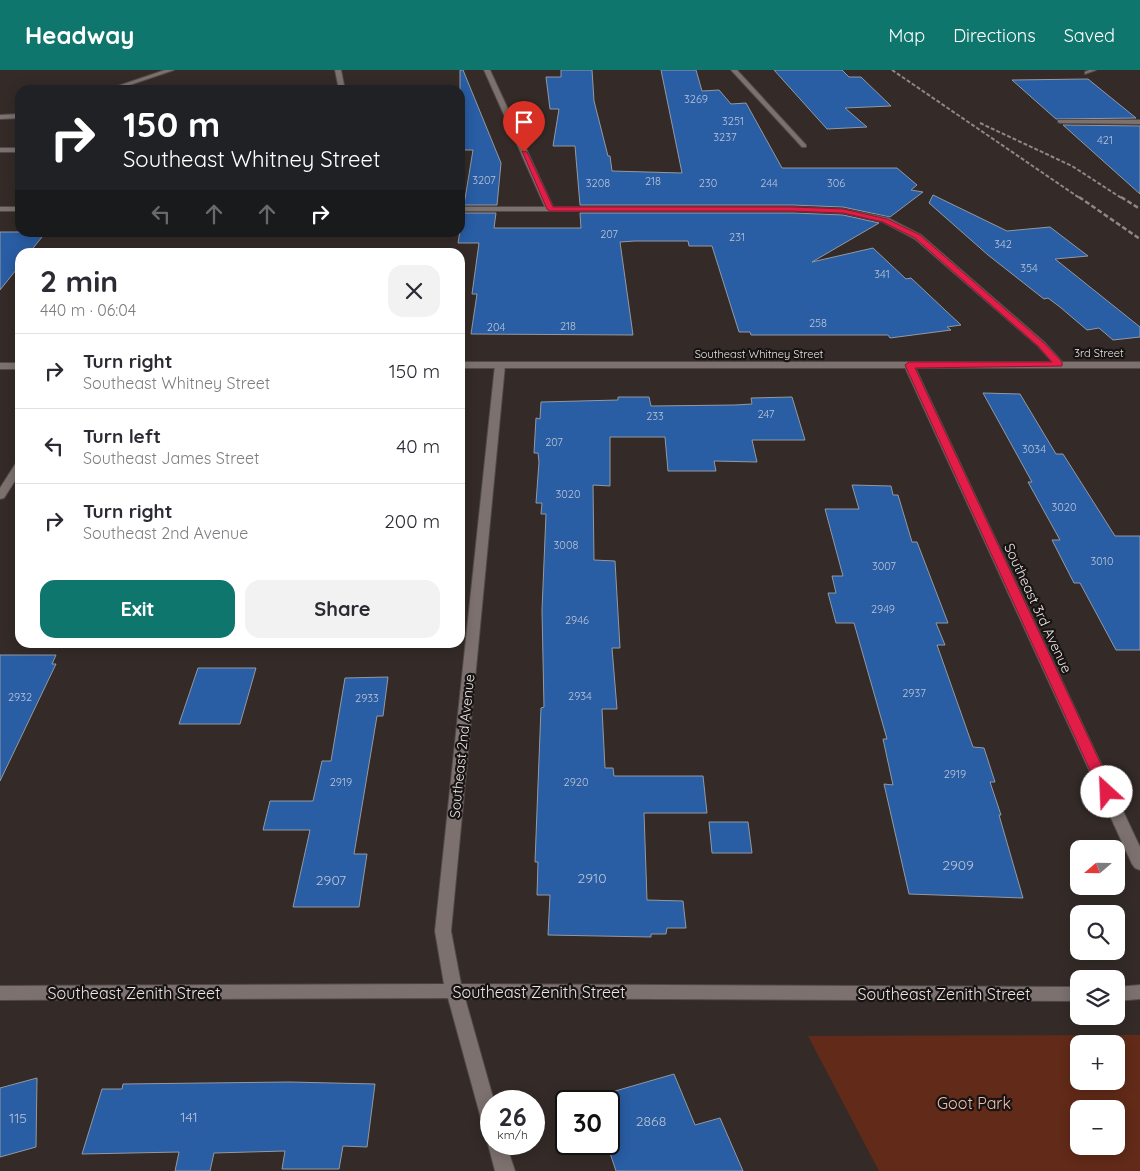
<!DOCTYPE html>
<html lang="en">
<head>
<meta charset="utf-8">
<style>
  :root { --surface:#fff; --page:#f2f2f3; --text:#2b2b33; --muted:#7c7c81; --line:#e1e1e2; --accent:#0f766e }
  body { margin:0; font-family:Quicksand,sans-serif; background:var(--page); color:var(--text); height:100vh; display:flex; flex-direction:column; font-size:19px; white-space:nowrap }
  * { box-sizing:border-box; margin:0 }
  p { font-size:16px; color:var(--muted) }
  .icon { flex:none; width:28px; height:28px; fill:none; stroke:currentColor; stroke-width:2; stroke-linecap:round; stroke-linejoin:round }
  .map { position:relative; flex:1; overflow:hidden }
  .details { position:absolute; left:15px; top:178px; width:450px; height:400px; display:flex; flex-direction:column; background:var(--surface); border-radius:15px; box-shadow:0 2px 12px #0003 }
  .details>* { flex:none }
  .hud { position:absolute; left:15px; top:15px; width:450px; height:152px; border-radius:15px; box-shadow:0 2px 12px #0003; background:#202124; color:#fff; overflow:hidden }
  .needle { width:32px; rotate:250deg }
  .controls { position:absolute; left:1070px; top:770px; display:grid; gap:10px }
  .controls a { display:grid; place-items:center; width:55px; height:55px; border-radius:10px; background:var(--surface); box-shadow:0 2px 12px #0003; font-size:25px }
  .speed { position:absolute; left:480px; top:1020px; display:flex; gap:10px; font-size:25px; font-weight:700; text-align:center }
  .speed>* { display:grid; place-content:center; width:65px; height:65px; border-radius:50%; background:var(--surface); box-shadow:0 2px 12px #0003; line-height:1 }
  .speed small { font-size:12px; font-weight:400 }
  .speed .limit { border:2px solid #111; border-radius:8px; background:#fff; color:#111 }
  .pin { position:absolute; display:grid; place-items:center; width:42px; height:42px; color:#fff; margin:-51px -21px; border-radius:50% 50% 50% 0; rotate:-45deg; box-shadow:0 0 5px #0007 }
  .pin .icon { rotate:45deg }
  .me { position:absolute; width:55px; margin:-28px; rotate:335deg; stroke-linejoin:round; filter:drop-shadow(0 0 4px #0008) }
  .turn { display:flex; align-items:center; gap:18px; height:105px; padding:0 25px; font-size:22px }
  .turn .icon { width:65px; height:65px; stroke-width:2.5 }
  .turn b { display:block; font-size:35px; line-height:42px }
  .lanes { display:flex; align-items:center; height:48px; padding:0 25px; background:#0003; justify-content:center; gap:25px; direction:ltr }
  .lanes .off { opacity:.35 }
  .round { display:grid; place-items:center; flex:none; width:52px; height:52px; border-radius:15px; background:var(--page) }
  .summary { display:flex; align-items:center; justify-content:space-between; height:85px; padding:0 25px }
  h1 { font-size:30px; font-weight:700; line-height:38px }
  .button { display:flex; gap:10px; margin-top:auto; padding:10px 25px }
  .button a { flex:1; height:58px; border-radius:15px; background:var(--accent); color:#fff; font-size:20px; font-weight:700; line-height:58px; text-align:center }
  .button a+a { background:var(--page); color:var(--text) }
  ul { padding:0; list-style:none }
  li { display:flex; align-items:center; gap:15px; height:75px; padding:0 25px; border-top:1px solid var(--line) }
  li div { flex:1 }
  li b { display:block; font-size:19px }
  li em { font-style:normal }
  header { display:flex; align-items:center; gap:30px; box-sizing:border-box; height:70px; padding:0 25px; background:var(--accent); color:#fff }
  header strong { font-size:24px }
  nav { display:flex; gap:28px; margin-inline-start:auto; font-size:18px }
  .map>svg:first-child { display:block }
</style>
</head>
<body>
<header>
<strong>Headway</strong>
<nav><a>Map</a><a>Directions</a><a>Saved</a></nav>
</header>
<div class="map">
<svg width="1140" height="1101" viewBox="0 0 1140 1101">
  <rect width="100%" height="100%" fill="#342b28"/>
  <path fill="#622a18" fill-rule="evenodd" d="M1140,965V1101H879L808,966ZM1079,974H1116V1011H1079ZM1079,1039H1116V1076H1079Z"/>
  <g fill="#295da4" stroke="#9399a2">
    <polygon points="460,0 463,0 501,93 497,135 464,135 473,80 460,80"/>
    <polygon points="561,0 592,0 594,31 608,86 610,86 612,101 682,103 661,0 696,0 702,21 719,20 731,34 746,33 782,98 897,98 917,115 911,120 923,122 890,147 843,137 793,135 580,135 575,76 553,76 559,39 550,39 546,7 561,7"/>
    <polygon points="774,0 842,0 849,7 861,7 891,36 845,38 867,57 827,59"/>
    <polygon points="1088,9 1136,48 1056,49 1012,10"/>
    <polygon points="1063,55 1140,56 1140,124"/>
    <polygon points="933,125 1007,161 1050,157 1088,186 1055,189 1140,257 1140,267 1113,270 1099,258 1087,260 1060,237 1048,228 1044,229 988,185 929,133"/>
    <polygon points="463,143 496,143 494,158 581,158 580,143 793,143 843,145 879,153 812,192 873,178 906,209 911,208 961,255 947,257 951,260 890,268 888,265 751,265 750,262 739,262 712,176 689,176 688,171 635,171 620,172 633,265 471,264 477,224 472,224 479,173 458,173"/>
    <polygon points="0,162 46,162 30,182 20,182 20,195 0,220"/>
    <polygon points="983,323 1020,324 1056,384 1063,384 1115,466 1140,466 1140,580 1116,580 1080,513 1074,513 1052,470 1060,470 1028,412 1032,412"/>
    <polygon points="618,327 649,327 651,336 735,335 752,334 751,328 792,327 805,370 752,370 757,392 714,391 716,401 668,401 665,367 610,367 610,416 593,415 594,490 615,491 620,578 612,578 617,639 602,639 605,698 613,698 614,706 703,706 707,743 644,743 647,830 683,831 686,858 667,858 666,864 651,864 651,867 548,865 550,825 537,825 538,792 535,792 541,638 544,637 542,540 546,444 541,444 542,433 536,433 539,392 538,383 534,383 536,348 540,349 541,332 618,330"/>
    <polygon points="852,415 891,416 893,425 898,425 912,472 917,472 948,553 936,553 945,575 937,575 973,677 984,678 995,712 990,712 1001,745 999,745 1023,828 909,824 884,714 893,715 883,669 887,669 854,553 836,553 828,523 836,523 832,506 843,506 825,439 859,439"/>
    <polygon points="0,585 56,585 52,594 56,594 0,711"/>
    <polygon points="198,598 256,598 240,654 179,654"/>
    <polygon points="388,607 383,646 377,646 354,784 367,784 359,837 293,837 310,760 263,760 270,731 313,731 322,691 331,691 345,608"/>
    <polygon points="709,752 748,752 752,783 712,783"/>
    <polygon points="674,1004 695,1055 720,1048 743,1101 616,1101 607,1074 609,1074 609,1031 592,1031 591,1028"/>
    <polygon points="37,1008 36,1077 0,1087 0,1018"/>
    <polygon points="290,1012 375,1014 367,1077 343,1076 339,1099 282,1099 285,1081 214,1083 210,1101 175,1101 179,1082 82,1084 102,1019 122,1019 123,1014"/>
  </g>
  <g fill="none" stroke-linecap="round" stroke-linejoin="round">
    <defs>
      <g id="service">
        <polygon points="165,0 174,0 115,20 106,20"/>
        <polygon points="335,0 341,0 344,15 339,20 332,20 338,15"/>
        <polygon points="1089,0 1096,0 1085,4 1085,2"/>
        <polygon points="20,44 20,48 0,49 0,45"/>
        <polygon points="1058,50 1140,50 1140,54 1060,53 1058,52"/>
        <rect x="0" y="78" width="20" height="4"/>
      </g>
      <g id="minor">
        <polygon points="484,0 490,0 553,137 793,137 843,139 888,148 921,165 1044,272 1064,294 1062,296 1056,296 1038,276 915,169 883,152 843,143 793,141 460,141 460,137 545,137"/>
        <polygon points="731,0 737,0 806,75 806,77 802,77"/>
        <rect x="0" y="137" width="20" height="4"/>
        <polygon points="500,292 505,295 451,861 461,914 1079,917 1079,931 465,928 494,1031 491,1031 491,1061 484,1058 482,1052 448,928 0,930 0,916 444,914 435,861 495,295"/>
        <polygon points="909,292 914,295 1140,777 1140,800 1135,798 1132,794 904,295"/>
        <polygon points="20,392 20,403 4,428 0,429 0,418 16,393"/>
        <polygon points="1140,915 1140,929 1116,931 1116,917"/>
        <polygon points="491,1067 491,1074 506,1074 515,1101 495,1101 488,1074"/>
      </g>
      <g id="tertiary">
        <rect x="460" y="292" width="680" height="6"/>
        <rect x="0" y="293" width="20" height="6"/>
      </g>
    </defs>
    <use href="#service" stroke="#514a48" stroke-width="2"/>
    <use href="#minor" stroke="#514a48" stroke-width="2"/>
    <use href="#tertiary" stroke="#514a48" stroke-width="2"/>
    <use href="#service" fill="#7c716e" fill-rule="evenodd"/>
    <use href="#minor" fill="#7c716e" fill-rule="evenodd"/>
    <use href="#tertiary" fill="#7c716e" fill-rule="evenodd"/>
    <g stroke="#8e8784" stroke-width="2" stroke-dasharray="4 2" stroke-linecap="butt">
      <polyline points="892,0 1081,129"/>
      <polyline points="980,53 1072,96 1123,129"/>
    </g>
    <g stroke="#8e8784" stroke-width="2.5" stroke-dasharray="5 2.5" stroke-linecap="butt">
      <polyline points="1079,127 1140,169"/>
      <polyline points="1121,127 1140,139"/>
    </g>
  </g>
  <polygon fill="#e11d48" stroke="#92132f" points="522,81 527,82 553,137 793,137 843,139 887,149 920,165 1044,273 1062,292 1062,296 915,298 1114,722 1112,726 1102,726 1100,722 905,295 909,292 1052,292 1038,276 915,168 883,152 843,143 793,141 550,141 547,139"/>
  <g text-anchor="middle" stroke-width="4.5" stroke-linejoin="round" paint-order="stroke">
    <g font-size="11" fill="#bac3d3">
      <text x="696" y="33">3269</text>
      <text x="733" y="55">3251</text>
      <text x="725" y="71">3237</text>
      <text x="1105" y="74">421</text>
      <text x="484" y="114">3207</text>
      <text x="653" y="115">218</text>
      <text x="598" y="117">3208</text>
      <text x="708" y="117">230</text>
      <text x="769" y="117">244</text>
      <text x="836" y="117">306</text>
      <text x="609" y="168">207</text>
      <text x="737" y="171">231</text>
      <text x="1003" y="178">342</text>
      <text x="1029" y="202">354</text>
      <text x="882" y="208">341</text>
      <text x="818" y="257">258</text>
      <text x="568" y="260">218</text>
      <text x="496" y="261">204</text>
      <text x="766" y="348">247</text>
      <text x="655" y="350">233</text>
      <text x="554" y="376">207</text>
      <text x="1034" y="383">3034</text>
      <text x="568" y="428">3020</text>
      <text x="1064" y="441">3020</text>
      <text x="566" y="479">3008</text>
      <text x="1102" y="495">3010</text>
      <text x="884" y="500">3007</text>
      <text x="883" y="543">2949</text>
      <text x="577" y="554">2946</text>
      <text x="914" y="627">2937</text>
      <text x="580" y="630">2934</text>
      <text x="20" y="631">2932</text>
      <text x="367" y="632">2933</text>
      <text x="955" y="708">2919</text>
      <text x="341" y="716">2919</text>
      <text x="576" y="716">2920</text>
    </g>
    <g font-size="11" fill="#ebe5e3" stroke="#181413">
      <text x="1099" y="287">3rd Street</text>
      <text x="759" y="288">Southeast Whitney Street</text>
    </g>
    <g font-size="14" fill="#ebe5e3" stroke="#181413">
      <text transform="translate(1038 538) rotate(65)" y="5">Southeast 3rd Avenue</text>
      <text transform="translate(462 676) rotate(-84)" y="5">Southeast 2nd Avenue</text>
    </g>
    <g font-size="14" fill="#bac3d3">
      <text x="958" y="800">2909</text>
      <text x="592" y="813">2910</text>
      <text x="331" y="815">2907</text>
      <text x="189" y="1052">141</text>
      <text x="18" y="1053">115</text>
      <text x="651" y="1056">2868</text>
    </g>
    <g font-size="16" fill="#ebe5e3" stroke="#181413">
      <text x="539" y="928">Southeast Zenith Street</text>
      <text x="134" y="929">Southeast Zenith Street</text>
      <text x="944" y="930">Southeast Zenith Street</text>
    </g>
    <g font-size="16" fill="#f0bdad" stroke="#181413">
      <text x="974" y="1039">Goot Park</text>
    </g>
  </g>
</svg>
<div class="controls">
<a><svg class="needle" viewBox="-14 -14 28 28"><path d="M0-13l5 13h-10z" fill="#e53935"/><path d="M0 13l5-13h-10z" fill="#7c7c81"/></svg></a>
<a><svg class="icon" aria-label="search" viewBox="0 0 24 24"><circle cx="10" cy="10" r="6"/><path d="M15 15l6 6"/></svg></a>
<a><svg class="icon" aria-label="layers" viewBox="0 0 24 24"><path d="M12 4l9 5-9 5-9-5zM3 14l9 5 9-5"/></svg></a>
<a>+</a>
<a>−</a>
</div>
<div class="speed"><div>26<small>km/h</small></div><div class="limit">30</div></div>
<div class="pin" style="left:524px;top:82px;background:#d93025"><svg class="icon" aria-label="arrive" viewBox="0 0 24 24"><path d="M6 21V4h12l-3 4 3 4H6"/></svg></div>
<svg class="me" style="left:1107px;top:722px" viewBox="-20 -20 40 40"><circle r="19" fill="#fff"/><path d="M0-13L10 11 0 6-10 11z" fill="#e11d48"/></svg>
<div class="hud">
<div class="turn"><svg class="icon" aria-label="right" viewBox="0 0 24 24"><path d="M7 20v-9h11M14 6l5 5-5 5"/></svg><div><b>150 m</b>Southeast Whitney Street</div></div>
<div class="lanes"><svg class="icon off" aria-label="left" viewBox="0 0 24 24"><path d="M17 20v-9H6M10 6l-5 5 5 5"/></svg><svg class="icon off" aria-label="ahead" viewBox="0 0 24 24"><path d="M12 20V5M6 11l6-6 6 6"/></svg><svg class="icon off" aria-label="ahead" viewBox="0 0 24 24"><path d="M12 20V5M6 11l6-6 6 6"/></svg><svg class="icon" aria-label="right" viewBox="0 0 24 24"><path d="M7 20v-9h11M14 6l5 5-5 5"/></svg></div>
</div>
<section class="details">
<div class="summary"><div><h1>2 min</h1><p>440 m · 06:04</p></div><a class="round"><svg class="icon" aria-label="close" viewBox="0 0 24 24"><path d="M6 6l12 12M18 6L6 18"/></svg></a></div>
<ul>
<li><svg class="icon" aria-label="right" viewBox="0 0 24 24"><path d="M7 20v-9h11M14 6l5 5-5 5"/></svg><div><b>Turn right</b><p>Southeast Whitney Street</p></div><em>150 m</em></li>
<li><svg class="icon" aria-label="left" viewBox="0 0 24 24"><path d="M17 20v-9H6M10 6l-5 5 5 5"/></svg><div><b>Turn left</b><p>Southeast James Street</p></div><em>40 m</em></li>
<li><svg class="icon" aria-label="right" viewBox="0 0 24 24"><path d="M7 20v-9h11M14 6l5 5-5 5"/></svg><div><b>Turn right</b><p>Southeast 2nd Avenue</p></div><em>200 m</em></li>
</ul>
<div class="button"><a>Exit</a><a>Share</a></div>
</section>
</div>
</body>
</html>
